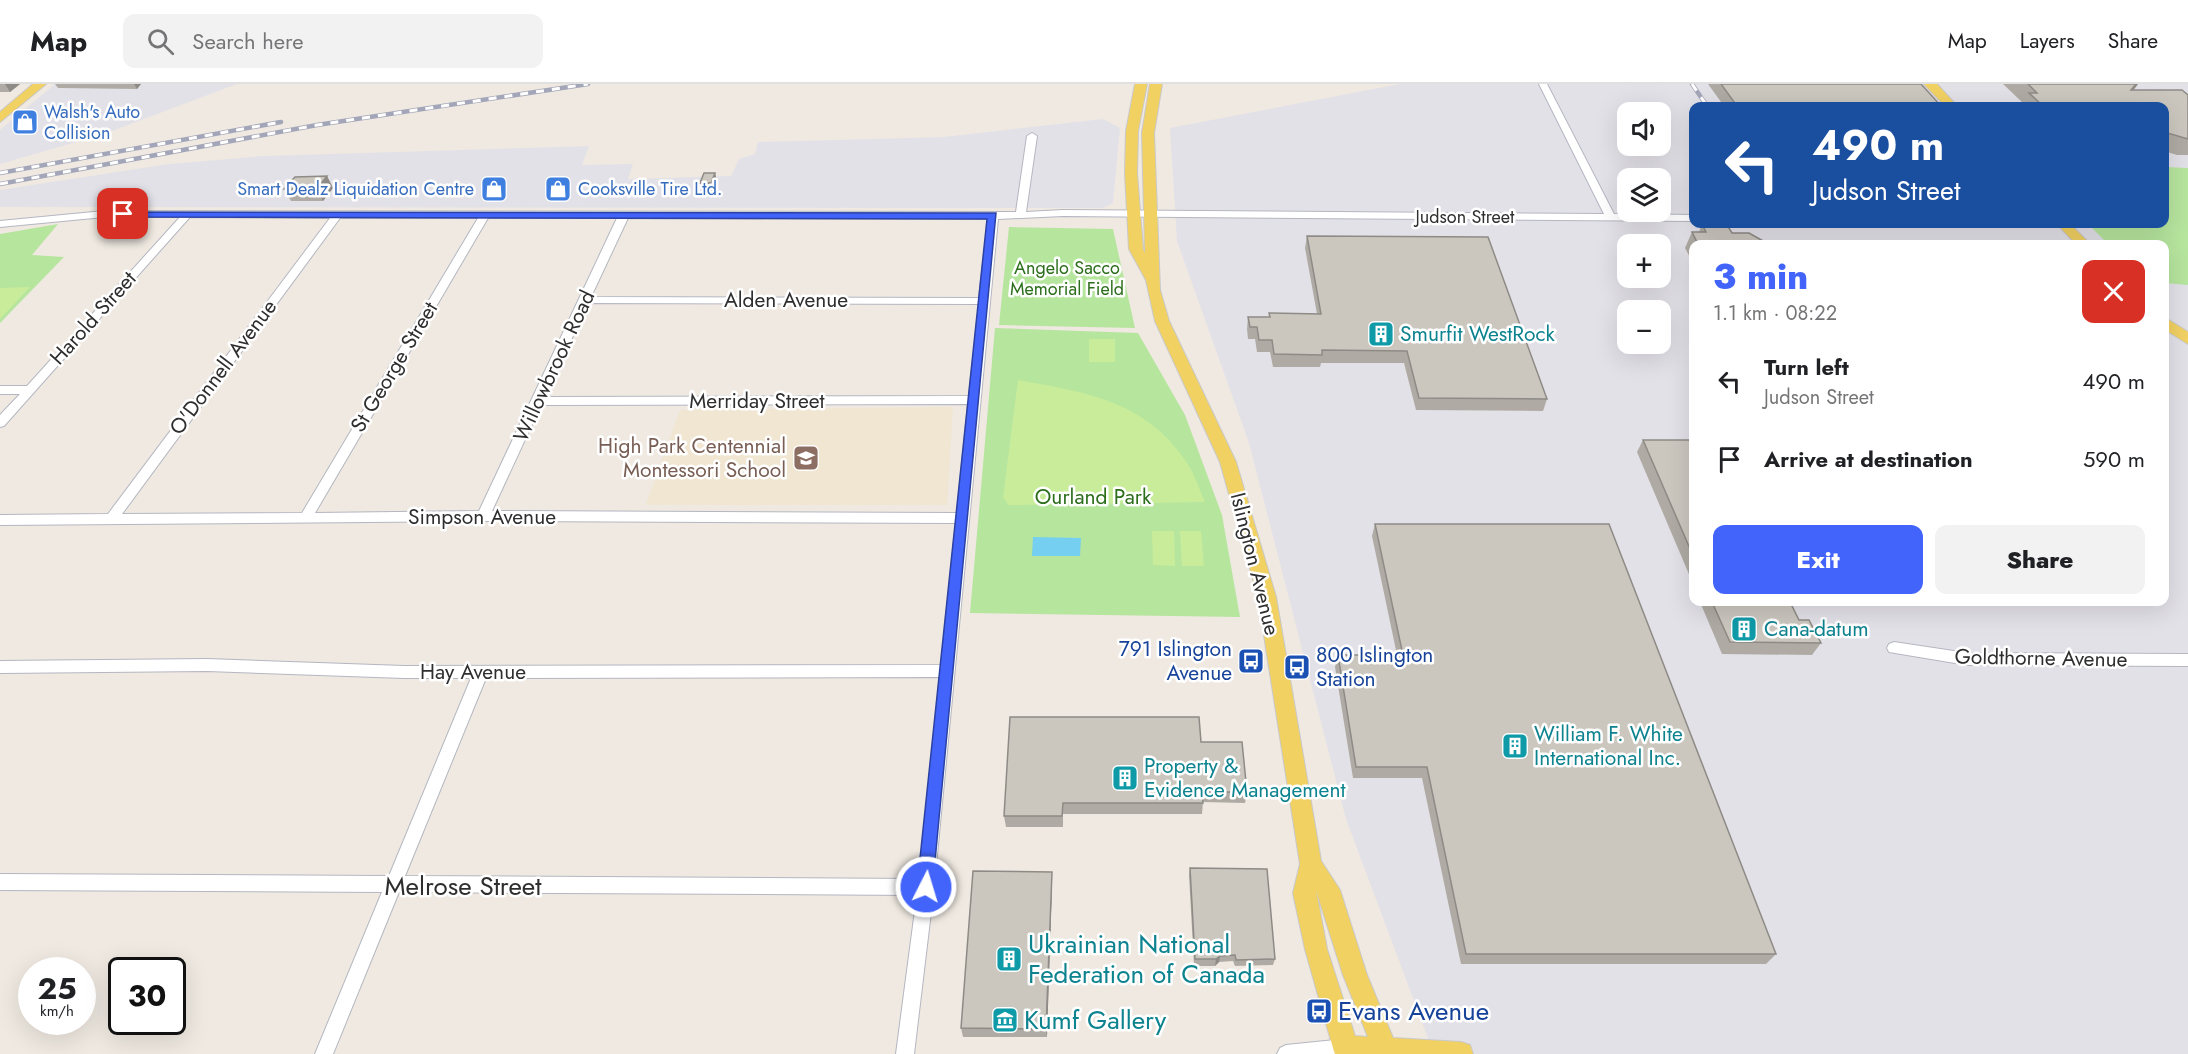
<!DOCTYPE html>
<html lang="en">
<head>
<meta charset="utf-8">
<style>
  :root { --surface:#fff; --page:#f2f2f2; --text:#202124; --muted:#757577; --line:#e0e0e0; --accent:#4264fb }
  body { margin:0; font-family:Jost,sans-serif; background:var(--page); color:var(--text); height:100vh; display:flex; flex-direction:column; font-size:22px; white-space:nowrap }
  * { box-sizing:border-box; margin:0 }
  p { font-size:20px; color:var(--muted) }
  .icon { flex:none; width:33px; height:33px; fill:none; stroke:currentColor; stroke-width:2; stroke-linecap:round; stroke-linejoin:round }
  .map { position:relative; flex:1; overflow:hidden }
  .details { position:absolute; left:1689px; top:156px; width:480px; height:366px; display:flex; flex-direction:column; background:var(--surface); border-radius:12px; box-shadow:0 6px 24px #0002 }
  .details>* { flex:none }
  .top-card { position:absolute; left:1689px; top:18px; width:480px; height:126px; border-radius:12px; box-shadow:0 6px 24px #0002; background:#1a4fa0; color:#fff; overflow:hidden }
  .controls { position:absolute; left:1617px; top:18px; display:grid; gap:12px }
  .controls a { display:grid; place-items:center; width:54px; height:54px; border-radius:12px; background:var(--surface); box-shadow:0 6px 24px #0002; font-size:30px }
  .speed { position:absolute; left:18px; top:873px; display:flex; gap:12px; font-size:30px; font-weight:700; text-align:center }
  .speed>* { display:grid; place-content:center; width:78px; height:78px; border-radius:50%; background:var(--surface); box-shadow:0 6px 24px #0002; line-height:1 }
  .speed small { font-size:15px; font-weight:400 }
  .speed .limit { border:3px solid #111; border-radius:9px; background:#fff; color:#111 }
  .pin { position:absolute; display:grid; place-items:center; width:51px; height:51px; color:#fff; margin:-26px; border-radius:12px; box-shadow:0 3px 9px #0006 }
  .me { position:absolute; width:66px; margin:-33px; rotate:5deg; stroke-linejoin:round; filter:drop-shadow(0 0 4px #0008) }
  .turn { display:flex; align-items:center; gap:21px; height:126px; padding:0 24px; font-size:27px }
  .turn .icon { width:78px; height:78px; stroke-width:2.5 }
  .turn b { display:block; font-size:42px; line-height:51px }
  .round { display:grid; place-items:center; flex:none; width:63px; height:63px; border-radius:12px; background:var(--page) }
  .headline { display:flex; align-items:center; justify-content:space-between; height:102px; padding:0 24px }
  h1 { font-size:36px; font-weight:800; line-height:45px; color:var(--accent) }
  .button { display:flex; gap:12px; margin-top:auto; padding:12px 24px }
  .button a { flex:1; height:69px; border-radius:12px; background:var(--accent); color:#fff; font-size:24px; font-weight:800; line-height:69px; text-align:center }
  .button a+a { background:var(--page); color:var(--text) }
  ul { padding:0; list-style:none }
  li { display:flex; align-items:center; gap:18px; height:78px; padding:0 24px }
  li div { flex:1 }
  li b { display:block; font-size:22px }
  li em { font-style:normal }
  header { display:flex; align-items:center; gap:36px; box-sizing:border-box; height:84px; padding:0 30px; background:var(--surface); border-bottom:2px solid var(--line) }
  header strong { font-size:28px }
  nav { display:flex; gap:33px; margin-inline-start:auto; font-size:21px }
  .search { width:420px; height:54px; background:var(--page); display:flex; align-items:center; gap:15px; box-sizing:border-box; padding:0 21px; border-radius:12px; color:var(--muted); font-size:22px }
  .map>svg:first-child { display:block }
</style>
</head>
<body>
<header>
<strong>Map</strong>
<div class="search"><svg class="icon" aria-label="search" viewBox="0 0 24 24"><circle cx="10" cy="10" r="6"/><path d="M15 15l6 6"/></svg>Search here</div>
<nav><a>Map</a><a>Layers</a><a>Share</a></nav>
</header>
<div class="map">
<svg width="2188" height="970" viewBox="0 0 2188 970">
  <rect width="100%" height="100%" fill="#efe9e1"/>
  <g fill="#e3e1e8" fill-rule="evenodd">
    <polygon points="55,0 237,0 104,50 0,80 0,46"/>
    <path d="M1400,0H2188V970H1434L1346,735L1249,359L1177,157L1170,44ZM1694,22H2164V140H1694ZM1628,28H1660V62H1628ZM1628,94H1660V128H1628ZM1628,160H1660V194H1628ZM1694,160H2164V518H1694ZM1628,226H1660V260H1628Z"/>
    <polygon points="1103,35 1120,44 1113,119 1103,124 0,123 0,106 169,80 264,72 589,62 582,81 633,80 628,95 731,92 739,75 755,70 758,58 944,53"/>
  </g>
  <polygon fill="#f0e6d1" points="953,323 947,421 646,421 680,326"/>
  <g fill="#b6e59e">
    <polygon points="2165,83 2188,84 2188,201 2165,199 2164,160 2108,160 2088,140 2164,140"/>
    <polygon points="58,140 32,171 64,173 0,239 0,150"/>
    <polygon points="1009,143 1113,145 1135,244 999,241"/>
    <polygon points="995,244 1138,249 1185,331 1222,431 1240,533 970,529"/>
  </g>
  <g fill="#c9ec9a">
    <polygon points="30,203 0,235 0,204"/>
    <rect x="1089" y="255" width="26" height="23"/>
    <path d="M1018,296C1084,308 1144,316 1185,376C1194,388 1199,405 1205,418L1008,421L1003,413Z"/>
    <polygon points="1152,447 1174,447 1175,482 1153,481"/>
    <polygon points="1180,447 1201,447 1204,482 1182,482"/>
  </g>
  <polygon fill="#75cff0" points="1033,453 1081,454 1080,472 1032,472"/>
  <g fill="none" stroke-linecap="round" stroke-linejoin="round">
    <defs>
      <g id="minor">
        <path d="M1539,0H1547L1614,130L1694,131V137L1063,132L998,135L934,803L914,970H896L917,811L399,808L333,970H315L382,808L0,806V790L389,792L471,594H404L207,587L0,589V577L207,575L404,582L941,581L956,439L483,437L0,441V431L108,430L330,134L190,133L4,342L0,343V331L20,310H0V302H27L180,133H104L0,143V137L104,127L1016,128L1027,52L1032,49L1037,52L1026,128L1063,126L1604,130ZM340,134H478L302,429L122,430ZM488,134H617L479,427L315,429ZM628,134L988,135L979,214L591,213ZM588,219L979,220L969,312L545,313ZM968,320L957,429L492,427L541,321ZM940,593L919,795L405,792L486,594Z"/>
        <polygon points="1894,558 1967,569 2188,570 2188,582 1967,581 1889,568 1887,564 1889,560"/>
        <polygon points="1345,955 1351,958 1354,964 1352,970 1277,970 1280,964 1286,961"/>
      </g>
      <g id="major">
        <polygon points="33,0 46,0 0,38 0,28"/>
        <path d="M1135,0H1147L1138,47L1137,89L1143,165L1145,169L1142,49L1150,0H1162L1154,49L1160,206L1169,237L1236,378L1276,513L1321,777L1340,806L1367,891L1393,954L1461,958L1470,961L1473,970H1335L1333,964L1305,865L1293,809L1300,780L1258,513L1220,378L1155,237L1146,196L1129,165L1125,89L1126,47ZM1316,806L1343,891L1368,953L1355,952L1327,865Z"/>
        <polygon points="1924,0 1937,0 1957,22 1945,22"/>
        <polygon points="2057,140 2070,140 2090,160 2076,160"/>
        <polygon points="2164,233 2188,248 2188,260 2164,245"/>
      </g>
    </defs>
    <use href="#minor" stroke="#b4b7c1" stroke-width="2"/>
    <use href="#major" stroke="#c9c9c9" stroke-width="2"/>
    <use href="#minor" fill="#fff" fill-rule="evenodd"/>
    <use href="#major" fill="#f2d163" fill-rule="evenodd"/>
    <defs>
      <g id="rail">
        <polyline points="1692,0 1707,22"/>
        <polyline points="0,89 281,38"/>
        <polyline points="0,100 317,41 588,0"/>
      </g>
    </defs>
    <use href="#rail" stroke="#a3a6b8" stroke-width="4.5"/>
    <use href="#rail" stroke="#fff" stroke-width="3" stroke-dasharray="8" stroke-linecap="butt"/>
  </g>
  <g fill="#afaba4">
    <polygon points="0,0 20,0 10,8 0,8"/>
    <polygon points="55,0 141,0 137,5 58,4"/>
    <polygon points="1708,0 1921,0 1941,22 1724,22"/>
    <polygon points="2003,0 2138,0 2134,6 2188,11 2188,71 2177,71 2164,67 2164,22 2020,22 2023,19"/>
    <polygon points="715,89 718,101 714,111 703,111 700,99"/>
    <polygon points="327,92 333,104 323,117 291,117 284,105"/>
    <polygon points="1702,140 1732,149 1765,160 1694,160 1694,181 1685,164 1692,148 1699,148"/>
    <polygon points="1307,152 1547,315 1543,327 1416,326 1404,279 1321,279 1320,283 1273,283 1270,268 1257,268 1255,255 1248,255 1247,245 1248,233 1269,233 1269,229 1317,230 1305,164"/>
    <polygon points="1643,356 1694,366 1694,502 1637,368"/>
    <polygon points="1375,440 1776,870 1766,880 1461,880 1422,694 1353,694 1335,583 1338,571 1397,571 1372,452"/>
    <polygon points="1700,518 1790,518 1799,536 1821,559 1812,571 1722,570"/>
    <polygon points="1201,658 1247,708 1245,719 1203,718 1202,730 1063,730 1063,743 1006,743 1004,732"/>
    <polygon points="1190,784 1275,875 1273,881 1235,882 1233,877 1219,878 1215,882 1194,882 1189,791"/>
    <polygon points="1052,798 1047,953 963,953 961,944"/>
  </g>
  <g fill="#8e8b86">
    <polygon points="5,0 20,0 10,8"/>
    <polygon points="134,0 141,0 137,5"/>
    <polygon points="2136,0 2138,0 2120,21 2131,6"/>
    <polygon points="715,89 718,101 714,111 711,99"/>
    <polygon points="327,92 333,104 323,117 317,105"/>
    <polygon points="1052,788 1052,798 1047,953 1046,945"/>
    <polygon points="1220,872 1219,878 1215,882 1216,875"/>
  </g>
  <g fill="#cbc7bf" stroke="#8e8b86" stroke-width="1.5">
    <polygon points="1721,0 1921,0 1941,22 1737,22"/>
    <polygon points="2028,0 2136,0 2131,6 2182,6 2188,11 2188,55 2164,48 2164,22 2028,22 2026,21 2042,21 2029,9 2037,9"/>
    <polygon points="704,89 715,89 711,99 700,99"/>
    <polygon points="327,92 317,105 284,105 295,93"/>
    <polygon points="1702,140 1727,141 1732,149 1749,149 1765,158 1765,160 1698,160 1692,148 1706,148"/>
    <polygon points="1307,152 1488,153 1547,315 1419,314 1407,267 1322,266 1322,271 1274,270 1272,256 1259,256 1257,243 1250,243 1248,233 1270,233 1269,229 1321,230"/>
    <polygon points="1643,356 1689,356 1694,366 1694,474"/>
    <polygon points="1375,440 1609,440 1776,870 1466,870 1427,683 1356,683 1338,571 1403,571"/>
    <polygon points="1712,518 1790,518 1799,536 1809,536 1821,559 1730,558"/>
    <polygon points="1010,633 1199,633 1201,658 1242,658 1247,708 1202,708 1203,719 1063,719 1062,732 1004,732"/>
    <polygon points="1190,784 1267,785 1275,875 1236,876 1235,871 1220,872 1216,875 1195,875"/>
    <polygon points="973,787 1052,788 1046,945 961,944"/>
  </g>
  <polygon fill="#4264fb" stroke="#2b41a3" stroke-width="1.5" points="120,128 996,129 932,809 926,811 920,809 917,803 987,135 123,133 118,130"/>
  <defs>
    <symbol id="shop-square" viewBox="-11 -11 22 22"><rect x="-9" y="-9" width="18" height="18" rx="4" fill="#3f7fe0" stroke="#fff"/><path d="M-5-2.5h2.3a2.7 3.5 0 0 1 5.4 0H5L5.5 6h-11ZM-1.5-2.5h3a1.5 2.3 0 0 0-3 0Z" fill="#fff"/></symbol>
    <symbol id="building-square" viewBox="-11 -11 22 22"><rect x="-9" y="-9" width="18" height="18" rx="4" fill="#0f9aa8" stroke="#fff"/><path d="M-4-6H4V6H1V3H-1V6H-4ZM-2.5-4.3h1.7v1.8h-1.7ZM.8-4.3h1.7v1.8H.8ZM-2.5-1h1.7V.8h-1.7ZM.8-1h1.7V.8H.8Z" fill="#fff"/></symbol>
    <symbol id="school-square" viewBox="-11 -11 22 22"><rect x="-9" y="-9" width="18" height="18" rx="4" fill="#8d6e63" stroke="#fff"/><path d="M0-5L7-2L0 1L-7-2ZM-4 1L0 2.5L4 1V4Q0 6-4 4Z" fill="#fff"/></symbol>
    <symbol id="bus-square" viewBox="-11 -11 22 22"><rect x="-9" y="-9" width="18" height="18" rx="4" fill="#1a4fb4" stroke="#fff"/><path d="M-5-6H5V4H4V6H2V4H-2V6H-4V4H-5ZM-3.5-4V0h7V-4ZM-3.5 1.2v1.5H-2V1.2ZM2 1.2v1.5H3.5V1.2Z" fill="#fff"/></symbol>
    <symbol id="museum-square" viewBox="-11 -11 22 22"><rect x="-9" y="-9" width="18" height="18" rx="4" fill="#0f9aa8" stroke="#fff"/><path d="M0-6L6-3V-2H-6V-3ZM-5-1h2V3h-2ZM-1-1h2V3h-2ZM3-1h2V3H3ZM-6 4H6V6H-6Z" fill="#fff"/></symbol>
  </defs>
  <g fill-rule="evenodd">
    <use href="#shop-square" x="10" y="23" width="30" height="30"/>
    <use href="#shop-square" x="479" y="90" width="30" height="30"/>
    <use href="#shop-square" x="543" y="90" width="30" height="30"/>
    <use href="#building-square" x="1366" y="235" width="30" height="30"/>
    <use href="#school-square" x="791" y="359" width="30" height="30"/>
    <use href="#building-square" x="1729" y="530" width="30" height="30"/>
    <use href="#bus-square" x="1236" y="562" width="30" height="30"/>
    <use href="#bus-square" x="1282" y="568" width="30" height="30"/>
    <use href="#building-square" x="1500" y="647" width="30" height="30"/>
    <use href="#building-square" x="1110" y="679" width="30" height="30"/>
    <use href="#building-square" x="994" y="860" width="30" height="30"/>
    <use href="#bus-square" x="1304" y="912" width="30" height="30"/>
    <use href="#museum-square" x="990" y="921" width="30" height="30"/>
  </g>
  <g text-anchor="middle" stroke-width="5" stroke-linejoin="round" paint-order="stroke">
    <g font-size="18" fill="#366cbe" stroke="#fff" text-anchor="start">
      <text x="44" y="34">Walsh's Auto<tspan x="44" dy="21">Collision</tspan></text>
      <text x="474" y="111" text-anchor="end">Smart Dealz Liquidation Centre</text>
      <text x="578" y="111">Cooksville Tire Ltd.</text>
    </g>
    <g font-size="18" fill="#2e2e2e" stroke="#fff">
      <text x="1465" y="139">Judson Street</text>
    </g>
    <g font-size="18" fill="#2c6e1b" stroke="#fff">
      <text x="1067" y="190">Angelo Sacco<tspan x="1067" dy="21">Memorial Field</tspan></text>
    </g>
    <g font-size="21" fill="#2e2e2e" stroke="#fff">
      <text x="786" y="223">Alden Avenue</text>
      <text transform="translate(93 234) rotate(-48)" y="7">Harold Street</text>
      <text transform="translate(554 282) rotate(-65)" y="7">Willowbrook Road</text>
      <text transform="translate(223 283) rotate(-53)" y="7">O'Donnell Avenue</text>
      <text transform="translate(394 283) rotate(-59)" y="7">St George Street</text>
      <text x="757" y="324">Merriday Street</text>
      <text x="482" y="440">Simpson Avenue</text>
      <text transform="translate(1255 480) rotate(76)" y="7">Islington Avenue</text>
      <text transform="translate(2041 574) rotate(1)" y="7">Goldthorne Avenue</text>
      <text x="473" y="595">Hay Avenue</text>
    </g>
    <g font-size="21" fill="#0d838f" stroke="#fff" text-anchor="start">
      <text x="1400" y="257">Smurfit WestRock</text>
      <text x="1764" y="552">Cana-datum</text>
      <text x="1534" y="657">William F. White<tspan x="1534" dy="24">International Inc.</tspan></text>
      <text x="1144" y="689">Property &amp;<tspan x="1144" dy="24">Evidence Management</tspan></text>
    </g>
    <g font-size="21" fill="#785e54" stroke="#fff" text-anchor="end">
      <text x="786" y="369">High Park Centennial<tspan x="786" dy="24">Montessori School</tspan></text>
    </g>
    <g font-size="21" fill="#2c6e1b" stroke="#fff">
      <text x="1093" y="420">Ourland Park</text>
    </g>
    <g font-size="21" fill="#164399" stroke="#fff" text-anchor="end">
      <text x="1232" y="572">791 Islington<tspan x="1232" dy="24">Avenue</tspan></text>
      <text x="1316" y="578" text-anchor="start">800 Islington<tspan x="1316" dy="24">Station</tspan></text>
    </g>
    <g font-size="26" fill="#2e2e2e" stroke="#fff">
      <text x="463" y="811">Melrose Street</text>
    </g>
    <g font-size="26" fill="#0d838f" stroke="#fff" text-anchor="start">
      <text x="1028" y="869">Ukrainian National<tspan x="1028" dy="30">Federation of Canada</tspan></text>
      <text x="1024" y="945">Kumf Gallery</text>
    </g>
    <g font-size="26" fill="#164399" stroke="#fff" text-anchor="start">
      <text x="1338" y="936">Evans Avenue</text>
    </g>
  </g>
</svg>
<div class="controls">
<a><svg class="icon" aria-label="sound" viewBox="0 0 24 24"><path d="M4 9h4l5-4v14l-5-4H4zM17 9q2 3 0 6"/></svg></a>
<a><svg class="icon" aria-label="layers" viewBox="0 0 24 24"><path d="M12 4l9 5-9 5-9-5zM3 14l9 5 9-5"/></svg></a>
<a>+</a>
<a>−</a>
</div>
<div class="speed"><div>25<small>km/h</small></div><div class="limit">30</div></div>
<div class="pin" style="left:123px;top:130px;background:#d93025"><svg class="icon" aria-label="arrive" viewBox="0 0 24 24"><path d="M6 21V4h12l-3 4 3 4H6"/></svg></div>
<svg class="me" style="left:926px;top:803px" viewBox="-20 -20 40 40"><circle r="17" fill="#4264fb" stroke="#fff" stroke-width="3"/><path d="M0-11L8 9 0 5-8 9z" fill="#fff"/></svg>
<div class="top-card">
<div class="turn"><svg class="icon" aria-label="left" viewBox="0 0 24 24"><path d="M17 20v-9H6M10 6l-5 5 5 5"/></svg><div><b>490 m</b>Judson Street</div></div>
</div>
<section class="details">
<div class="headline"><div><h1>3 min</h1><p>1.1 km · 08:22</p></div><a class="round" style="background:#d93025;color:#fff"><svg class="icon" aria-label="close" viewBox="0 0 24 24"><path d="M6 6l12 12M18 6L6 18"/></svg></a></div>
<ul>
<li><svg class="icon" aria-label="left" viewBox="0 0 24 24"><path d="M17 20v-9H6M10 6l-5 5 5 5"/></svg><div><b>Turn left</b><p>Judson Street</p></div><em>490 m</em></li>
<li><svg class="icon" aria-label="arrive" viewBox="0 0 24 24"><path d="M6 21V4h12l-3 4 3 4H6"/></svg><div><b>Arrive at destination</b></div><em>590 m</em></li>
</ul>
<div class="button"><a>Exit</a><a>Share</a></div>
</section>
</div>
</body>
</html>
